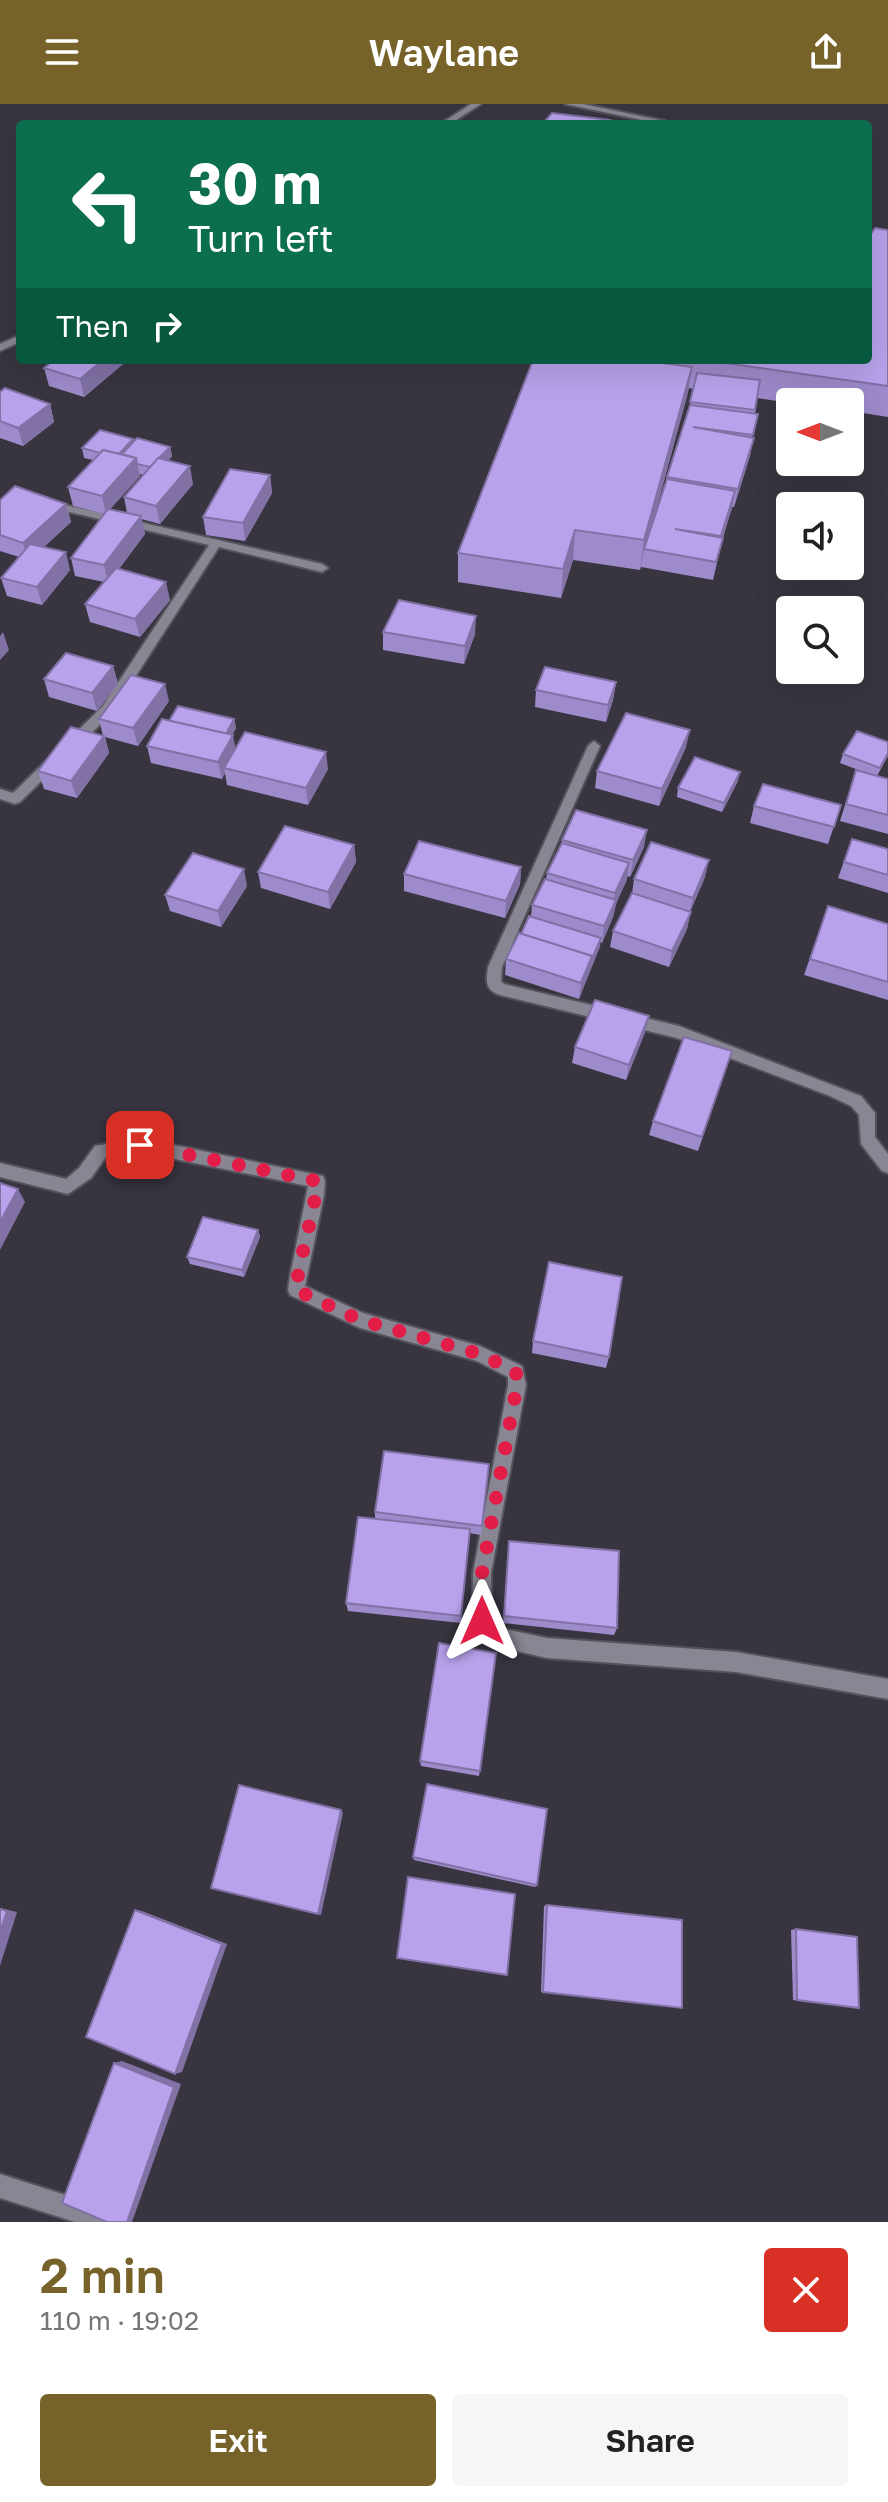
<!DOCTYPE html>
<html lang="en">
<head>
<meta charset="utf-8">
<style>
  :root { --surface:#fff; --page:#f6f6f6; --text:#222; --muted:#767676; --accent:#77622a }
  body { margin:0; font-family:"Golos Text",sans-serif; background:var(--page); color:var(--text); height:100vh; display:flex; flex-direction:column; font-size:30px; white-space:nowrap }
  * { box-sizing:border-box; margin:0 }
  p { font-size:26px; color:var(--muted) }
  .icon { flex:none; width:44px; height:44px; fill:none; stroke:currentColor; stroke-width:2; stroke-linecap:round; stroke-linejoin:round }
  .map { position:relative; height:2118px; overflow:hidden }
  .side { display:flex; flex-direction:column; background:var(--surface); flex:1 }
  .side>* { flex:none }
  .guide { position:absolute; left:16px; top:16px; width:856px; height:244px; border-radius:8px; box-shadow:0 8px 32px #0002; background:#0b6e4f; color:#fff; overflow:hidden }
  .needle { width:52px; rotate:270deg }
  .tools { position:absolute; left:776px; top:284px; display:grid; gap:16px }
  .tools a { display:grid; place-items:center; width:88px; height:88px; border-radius:8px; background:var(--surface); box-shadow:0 8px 32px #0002; font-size:40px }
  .pin { position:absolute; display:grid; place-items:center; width:68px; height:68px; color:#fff; margin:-34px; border-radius:16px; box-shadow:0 4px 12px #0006 }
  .me { position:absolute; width:88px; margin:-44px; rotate:0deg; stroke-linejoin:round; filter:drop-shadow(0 0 6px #0008) }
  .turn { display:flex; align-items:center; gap:28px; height:168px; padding:0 40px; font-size:36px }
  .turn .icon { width:104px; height:104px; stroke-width:2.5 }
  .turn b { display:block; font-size:56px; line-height:68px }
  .then { display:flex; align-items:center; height:76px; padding:0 40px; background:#0003; gap:16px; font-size:30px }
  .round { display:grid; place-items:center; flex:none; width:84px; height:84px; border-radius:8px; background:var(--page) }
  .overview { display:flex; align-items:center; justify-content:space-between; height:136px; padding:0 40px }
  h1 { font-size:48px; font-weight:600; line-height:60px; color:var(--accent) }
  .action { display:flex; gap:16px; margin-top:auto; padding:16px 40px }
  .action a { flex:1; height:92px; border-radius:8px; background:var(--accent); color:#fff; font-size:32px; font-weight:600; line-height:92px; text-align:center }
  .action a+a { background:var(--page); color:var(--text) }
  header { display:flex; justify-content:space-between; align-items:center; height:104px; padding:0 40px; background:var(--accent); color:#fff; font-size:36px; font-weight:600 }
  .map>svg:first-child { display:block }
</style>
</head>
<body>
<header><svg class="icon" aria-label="menu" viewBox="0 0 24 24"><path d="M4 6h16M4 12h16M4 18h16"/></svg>Waylane<svg class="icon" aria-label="share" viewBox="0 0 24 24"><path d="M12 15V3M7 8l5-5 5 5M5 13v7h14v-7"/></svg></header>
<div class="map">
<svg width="888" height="2118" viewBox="0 0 888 2118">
  <rect width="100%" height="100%" fill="#383540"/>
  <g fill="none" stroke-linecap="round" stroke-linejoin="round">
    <defs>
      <polygon id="service" points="565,0 583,0 665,17 661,20"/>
      <g id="minor">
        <polygon points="48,397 322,460 328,464 322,468 219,443 112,609 76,644 71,646 65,641 66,638 102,603 209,441 44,402 42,400"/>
        <path d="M594,637L600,642L502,863L501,877L504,880L679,922L861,992L875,1009V1033L888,1050V1069L882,1067L861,1040L859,1011L851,1002L830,992L677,934L500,891C485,886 486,877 488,863L588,642Z"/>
        <polygon points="54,652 61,657 59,660 20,698 15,700 0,695 0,685 13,689 49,654"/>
        <polygon points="140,1034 323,1072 325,1077 324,1091 305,1182 363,1209 480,1242 522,1262 526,1281 491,1469 492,1514 500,1524 547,1534 736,1548 888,1575 888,1595 736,1568 547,1554 487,1540 472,1517 473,1469 508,1281 508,1273 477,1257 360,1224 290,1191 288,1186 290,1172 308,1082 140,1048 106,1053 91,1074 68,1090 0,1073 0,1059 66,1075 79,1064 95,1042"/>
        <polygon points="0,2070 112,2106 120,2110 124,2118 75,2118 0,2094"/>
      </g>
      <g id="tertiary">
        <polygon points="471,0 481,0 450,20 440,20"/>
        <polygon points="20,231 20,238 0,247 0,240"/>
      </g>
    </defs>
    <use href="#service" stroke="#54525b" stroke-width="4"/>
    <use href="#minor" stroke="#54525b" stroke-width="4"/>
    <use href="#tertiary" stroke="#54525b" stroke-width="4"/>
    <use href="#service" fill="#898693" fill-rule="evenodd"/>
    <use href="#minor" fill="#898693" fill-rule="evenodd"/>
    <use href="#tertiary" fill="#898693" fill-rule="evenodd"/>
  </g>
  <g fill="#9e8bcb" fill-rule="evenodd">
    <path d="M888,126V313L850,307V298L790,299L757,294L750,352L734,403H732L723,434L713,476L641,463L642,459L640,466L573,456L561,494L458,478V449L533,256H868ZM689,284L693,285L690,303L654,414Z"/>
    <polygon points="54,256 122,256 123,260 84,293 49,282 44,264"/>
    <polygon points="0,288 50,300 54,318 23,342 0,334"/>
    <path d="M133,335L134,338L170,343L172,352L168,357L193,380L160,420L141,415L145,430L119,465L170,496L140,533L90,518L85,500L104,478L75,472L71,454L104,410L73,402L68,383L93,356L84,354L82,344ZM139,370L143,371L124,393L127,409L110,405L140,372Z"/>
    <polygon points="270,371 272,389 245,437 206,431 203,413"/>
    <polygon points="0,396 66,400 71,418 44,443 70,466 42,501 7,492 1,474 19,453 0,447"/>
    <polygon points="383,528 475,530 464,560 383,546"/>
    <polygon points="113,562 118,580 97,607 49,593 44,575"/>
    <polygon points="616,578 613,596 606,618 535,603 536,586"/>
    <polygon points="169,597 138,642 105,633 109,649 77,694 44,685 38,667 103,632 99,615"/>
    <polygon points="234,615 236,624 232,631 235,644 328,665 308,701 227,681 225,669 222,675 151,659 147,642 169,617"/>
    <polygon points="686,643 659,702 595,684 597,667"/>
    <polygon points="843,650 888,652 877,672 888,675 888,730 840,717 856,666 869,670 840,659"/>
    <polygon points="738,677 722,708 677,693 678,684"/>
    <polygon points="841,701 828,740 750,719 754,702"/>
    <polygon points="852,735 888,745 888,789 838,774"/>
    <polygon points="562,736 644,743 630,773 627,772 616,800 613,813 602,839 600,838 579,895 505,871 506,855 531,813 532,801 546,776 547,769 561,741"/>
    <polygon points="354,741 356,758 330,805 261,784 258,768"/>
    <polygon points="521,763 520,780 505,814 404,787 404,770"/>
    <polygon points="705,773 690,808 687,825 669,863 610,843 613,827 632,790 634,775"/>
    <polygon points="247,782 221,823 170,807 165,791"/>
    <polygon points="828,802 888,820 888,896 804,871"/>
    <polygon points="645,928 626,976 572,959 575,943"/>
    <polygon points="732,947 698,1047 649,1031 653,1017"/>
    <polygon points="258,1126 260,1133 244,1173 190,1160 187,1153"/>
    <polygon points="533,1237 609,1253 606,1264 532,1249"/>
    <polygon points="489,1360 481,1431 469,1429 461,1519 348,1507 346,1499 375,1415 375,1408"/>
    <polygon points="509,1437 617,1524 614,1531 503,1519"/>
    <polygon points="496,1549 479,1672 421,1662 420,1657"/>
    <polygon points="413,1753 537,1781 535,1783 414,1756"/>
    <polygon points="547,1801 682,1904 541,1888 544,1802"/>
    <polygon points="796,1825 859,1904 793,1896 791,1826"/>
  </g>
  <g fill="#8171a5">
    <polygon points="103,256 122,256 123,260 84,293 80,275"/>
    <polygon points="692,263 687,293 645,445 644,445 640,466 644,436"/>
    <polygon points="50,300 54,318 23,342 18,324"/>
    <polygon points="758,310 750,352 734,403 738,385 751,344"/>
    <polygon points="133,335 135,344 115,353"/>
    <polygon points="170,343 172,352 153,373 151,364"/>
    <polygon points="136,354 140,372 106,410 102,392"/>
    <polygon points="190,362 193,380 160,420 156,402"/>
    <polygon points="270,371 272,389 245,437 243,419"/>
    <polygon points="735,387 732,405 722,434 713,476 721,432"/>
    <polygon points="66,400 71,418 28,457 23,439"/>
    <polygon points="141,412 145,430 108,479 104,461"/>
    <polygon points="575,426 573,456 561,494 563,465"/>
    <polygon points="66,448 70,466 42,501 37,483"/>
    <polygon points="166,478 170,496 140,533 135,515"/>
    <polygon points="476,512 475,530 464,560 465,542"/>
    <polygon points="3,528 9,546 0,556 0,532"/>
    <polygon points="113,562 118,580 97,607 92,589"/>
    <polygon points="616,578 613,596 606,618 608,601"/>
    <polygon points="165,580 169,597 138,642 133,624"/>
    <polygon points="234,615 236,624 226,642 225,632"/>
    <polygon points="690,626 686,643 659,702 662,685"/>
    <polygon points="233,631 236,648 224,664 225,669 222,675 218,658"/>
    <polygon points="104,632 109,649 77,694 71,677"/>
    <polygon points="326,648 328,665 308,701 306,684"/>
    <polygon points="740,668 738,677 722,708 724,699"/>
    <polygon points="647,726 644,743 630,773 633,756"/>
    <polygon points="354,741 356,758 330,805 328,788"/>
    <polygon points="709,756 705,773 689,810 693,794"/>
    <polygon points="629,759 627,776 616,800 613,813 602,839 604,822 613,803 615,789"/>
    <polygon points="521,763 520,780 505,814 506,797"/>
    <polygon points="244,765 247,782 221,823 218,807"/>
    <polygon points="691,808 687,825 669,863 672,847"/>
    <polygon points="601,834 600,843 579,895 581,879 592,852"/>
    <polygon points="649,912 645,928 626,976 629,961"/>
    <polygon points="18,1085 25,1098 0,1146 0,1118"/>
    <polygon points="258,1126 260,1133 244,1173 242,1166"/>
    <polygon points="341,1706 343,1709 321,1811 318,1810"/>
    <polygon points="0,1804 17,1808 0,1862"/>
    <polygon points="135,1806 142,1807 227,1840 182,1968 175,1970"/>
    <polygon points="122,1957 181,1980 132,2118 127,2118 114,1959"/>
  </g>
  <g fill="#b8a2ec" stroke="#8171a5" stroke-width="2">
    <polygon points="552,9 610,16 607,20 559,20 545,17"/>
    <polygon points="875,124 888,126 888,282 704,256 868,256 868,134"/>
    <polygon points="54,256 103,256 80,275 44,264"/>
    <polygon points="533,256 640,256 692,263 644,436 575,426 563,465 458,449"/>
    <polygon points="697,269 760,276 755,306 690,298"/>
    <polygon points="5,284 50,300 18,324 0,317 0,288"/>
    <polygon points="690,301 758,310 753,331 693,323 754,334 738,385 667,373"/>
    <polygon points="100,326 133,335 119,350 103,346 100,349 82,344"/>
    <polygon points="137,334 170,343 150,363 137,360 136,354 122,350"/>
    <polygon points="103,346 136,354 102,392 68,383"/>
    <polygon points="158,354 190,362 156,402 124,393"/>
    <polygon points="230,365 270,371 243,419 203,413"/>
    <polygon points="667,375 735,387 721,432 675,425 723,434 716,458 644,445"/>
    <polygon points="15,382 66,400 23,439 0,431 0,396"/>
    <polygon points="108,405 141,412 104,461 71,454"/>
    <polygon points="30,440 66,448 37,483 1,474"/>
    <polygon points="116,464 166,478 135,515 85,500"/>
    <polygon points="399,496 476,512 465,542 383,528"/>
    <polygon points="66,549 113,562 92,589 44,575"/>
    <polygon points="545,563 616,578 608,601 536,586"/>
    <polygon points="131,571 165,580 133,624 99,615"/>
    <polygon points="178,602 234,615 226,630 169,617"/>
    <polygon points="626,609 690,626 662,685 597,667"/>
    <polygon points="162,615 233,631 218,658 147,642"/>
    <polygon points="71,623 104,632 71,677 38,667"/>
    <polygon points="857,627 888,638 888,649 880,664 843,650"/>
    <polygon points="245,628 326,648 306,684 224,664"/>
    <polygon points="695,653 740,668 724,699 678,684"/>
    <polygon points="856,666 888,675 888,711 846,700"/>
    <polygon points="763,680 841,701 834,723 754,702"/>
    <polygon points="576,706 647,726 633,756 562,736"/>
    <polygon points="285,722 354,741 328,788 258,768"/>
    <polygon points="852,735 888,745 888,771 844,758"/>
    <polygon points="419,737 521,763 506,797 404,770"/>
    <polygon points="651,738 709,756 693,794 634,775"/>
    <polygon points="562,739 629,759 615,789 547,769"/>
    <polygon points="193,749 244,765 218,807 165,791"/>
    <polygon points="545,775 616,796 604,822 532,801"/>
    <polygon points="632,789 691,808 672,847 613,827"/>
    <polygon points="828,802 888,820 888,878 810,855"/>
    <polygon points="529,812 601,834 592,855 592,852 521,830"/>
    <polygon points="519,829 592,852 581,879 506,855"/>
    <polygon points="595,896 649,912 629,961 575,943"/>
    <polygon points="684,933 732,947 702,1033 653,1017"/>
    <polygon points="0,1079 18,1085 0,1118"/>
    <polygon points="203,1113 258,1126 242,1166 187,1153"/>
    <polygon points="549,1158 622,1173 609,1253 533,1237"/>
    <polygon points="384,1347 489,1360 482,1422 375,1408"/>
    <polygon points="358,1413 470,1425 461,1512 346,1499"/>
    <polygon points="509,1437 619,1447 617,1524 504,1512"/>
    <polygon points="439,1539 496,1549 480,1667 420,1657"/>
    <polygon points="427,1680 547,1705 537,1781 413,1753"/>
    <polygon points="239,1681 341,1706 318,1810 211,1784"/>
    <polygon points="408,1773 515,1790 507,1871 397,1854"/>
    <polygon points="547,1801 682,1816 682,1904 543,1888"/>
    <polygon points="0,1805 7,1807 0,1828"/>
    <polygon points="135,1806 222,1840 175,1970 86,1933"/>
    <polygon points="796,1825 857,1833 859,1904 797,1896"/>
    <polygon points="114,1959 174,1983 127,2118 107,2118 62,2099"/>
  </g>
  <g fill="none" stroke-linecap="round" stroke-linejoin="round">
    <path stroke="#e11d48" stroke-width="14" stroke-dasharray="0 25.2" d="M140,1041L317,1077C314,1114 300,1148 296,1186L360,1216L480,1250L516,1268L517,1281L482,1469V1517"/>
  </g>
</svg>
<div class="tools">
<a><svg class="needle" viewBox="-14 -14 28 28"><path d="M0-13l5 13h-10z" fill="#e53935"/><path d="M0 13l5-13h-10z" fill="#767676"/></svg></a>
<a><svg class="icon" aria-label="sound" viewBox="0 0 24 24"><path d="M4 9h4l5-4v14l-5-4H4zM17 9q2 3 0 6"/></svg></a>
<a><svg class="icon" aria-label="search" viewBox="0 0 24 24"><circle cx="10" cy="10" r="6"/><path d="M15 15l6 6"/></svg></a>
</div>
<div class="pin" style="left:140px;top:1041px;background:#d93025"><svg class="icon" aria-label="arrive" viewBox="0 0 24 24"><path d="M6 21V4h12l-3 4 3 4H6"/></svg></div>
<svg class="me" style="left:482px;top:1517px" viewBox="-20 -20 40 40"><path d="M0-17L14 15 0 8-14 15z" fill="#e11d48" stroke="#fff" stroke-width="4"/></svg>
<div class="guide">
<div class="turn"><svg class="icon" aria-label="left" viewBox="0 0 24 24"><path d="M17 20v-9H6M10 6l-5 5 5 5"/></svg><div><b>30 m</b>Turn left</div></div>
<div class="then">Then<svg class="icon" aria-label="right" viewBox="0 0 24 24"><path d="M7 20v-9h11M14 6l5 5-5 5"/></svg></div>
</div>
</div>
<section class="side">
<div class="overview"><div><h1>2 min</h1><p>110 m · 19:02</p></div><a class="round" style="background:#d93025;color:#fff"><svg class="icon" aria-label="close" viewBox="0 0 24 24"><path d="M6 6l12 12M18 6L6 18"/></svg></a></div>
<div class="action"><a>Exit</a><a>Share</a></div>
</section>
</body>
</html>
